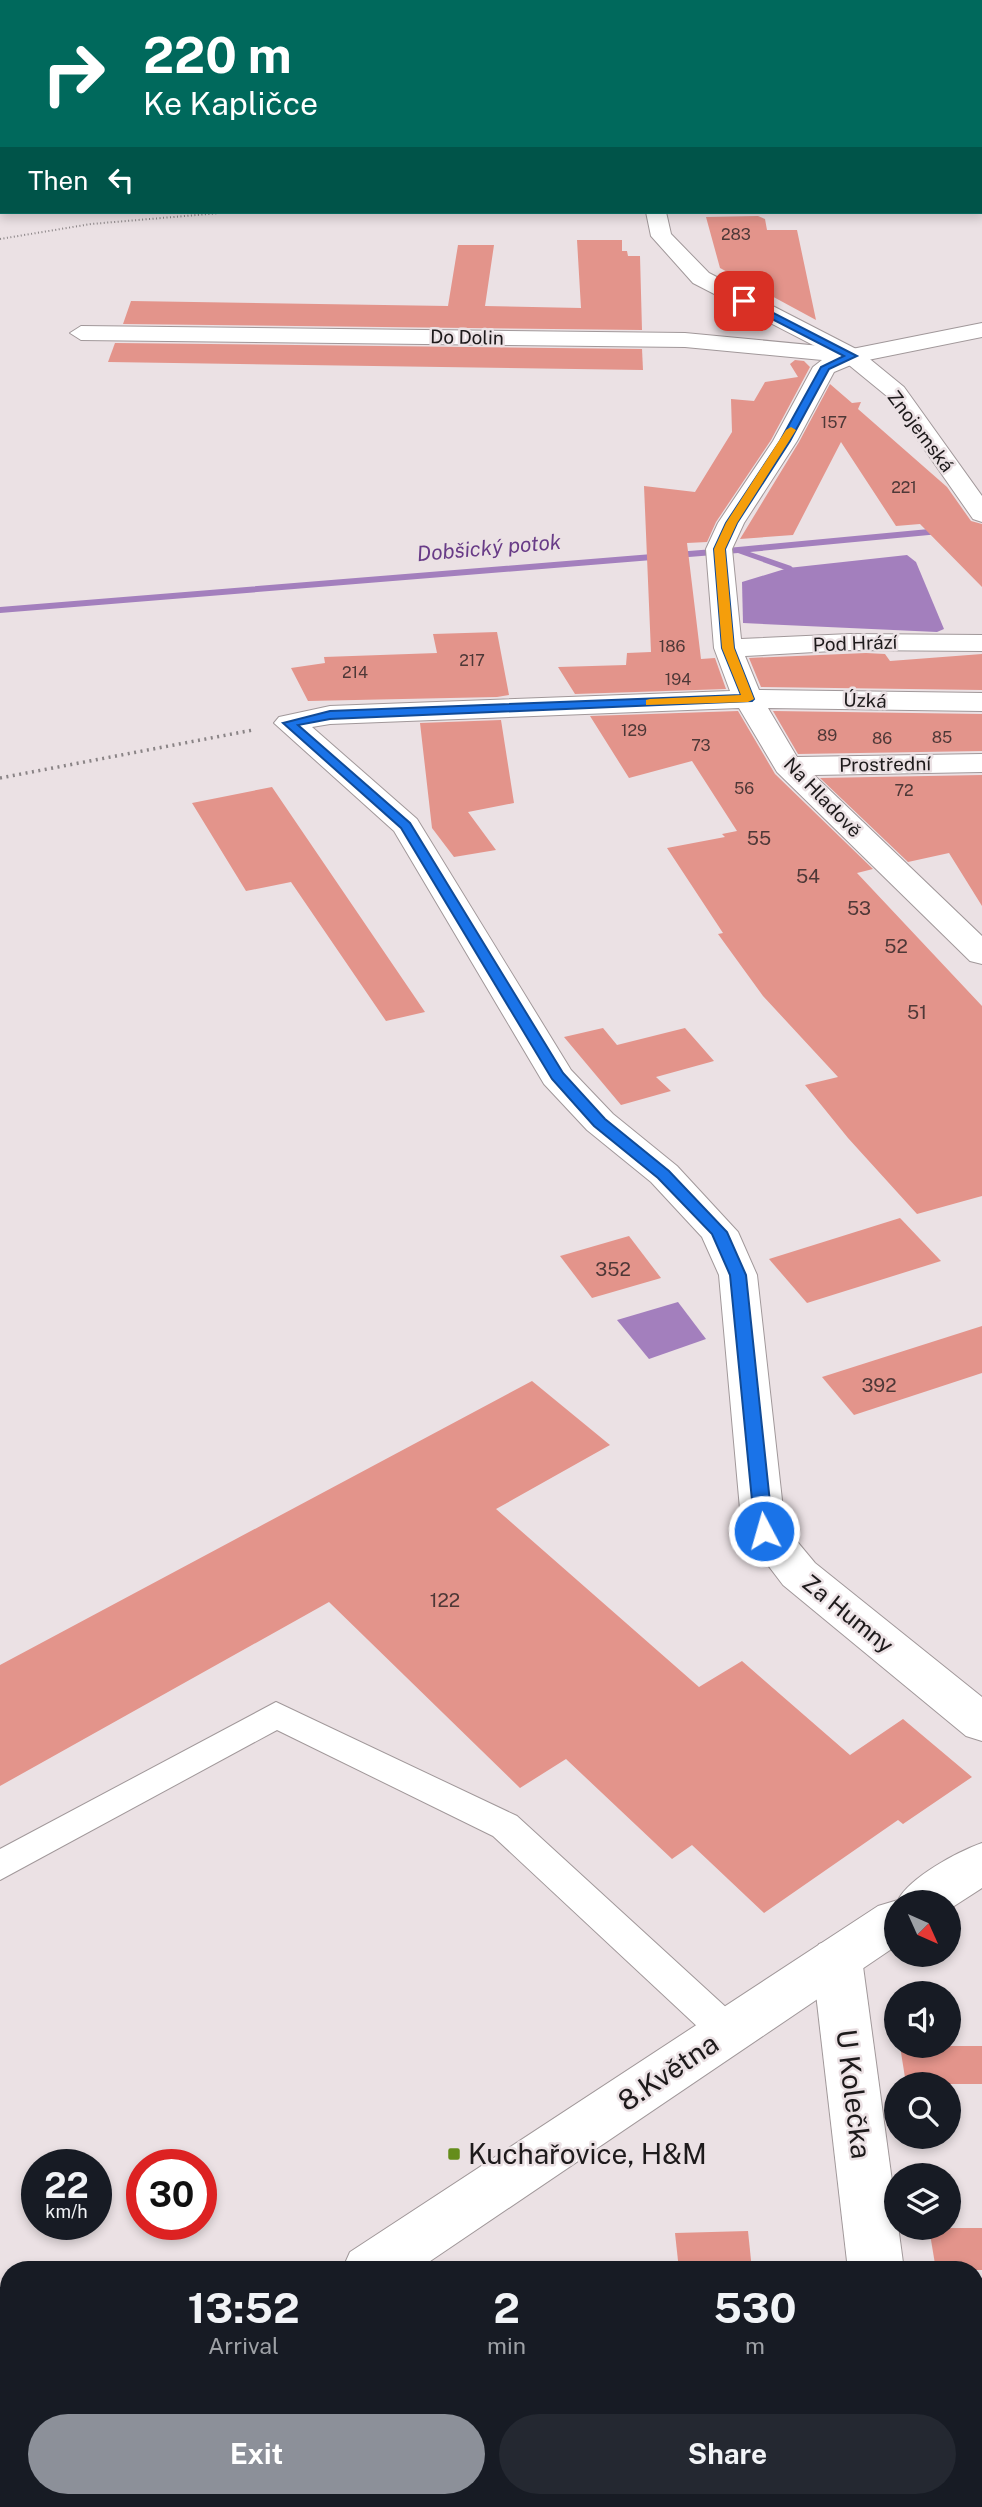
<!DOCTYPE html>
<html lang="en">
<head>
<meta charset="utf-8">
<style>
  :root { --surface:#171b24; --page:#242831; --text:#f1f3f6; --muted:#9ea1a6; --accent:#8c9099 }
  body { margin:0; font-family:"Public Sans",sans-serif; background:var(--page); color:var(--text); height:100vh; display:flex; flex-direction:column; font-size:26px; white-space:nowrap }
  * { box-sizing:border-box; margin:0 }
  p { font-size:23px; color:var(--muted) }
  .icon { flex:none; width:38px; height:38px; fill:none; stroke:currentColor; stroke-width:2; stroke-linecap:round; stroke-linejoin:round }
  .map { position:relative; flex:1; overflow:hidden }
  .panel { position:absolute; left:0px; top:2261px; width:984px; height:247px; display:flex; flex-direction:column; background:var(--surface); border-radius:28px 28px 0 0; box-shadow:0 4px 10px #0003 }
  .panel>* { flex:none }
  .hud { position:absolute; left:0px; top:0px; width:984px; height:214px; box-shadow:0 4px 10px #0003; background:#00695c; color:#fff; overflow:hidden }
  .needle { width:46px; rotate:135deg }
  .fabs { position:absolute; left:884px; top:1890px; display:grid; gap:14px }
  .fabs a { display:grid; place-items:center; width:77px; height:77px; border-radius:50%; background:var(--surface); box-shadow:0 4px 10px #0003; font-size:35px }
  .speed { position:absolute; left:21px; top:2149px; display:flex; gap:14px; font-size:35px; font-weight:700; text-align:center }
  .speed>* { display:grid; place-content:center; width:91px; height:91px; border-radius:50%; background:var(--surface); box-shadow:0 4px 10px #0003; line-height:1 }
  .speed small { font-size:18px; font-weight:400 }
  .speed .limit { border:10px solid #d22; background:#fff; color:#111 }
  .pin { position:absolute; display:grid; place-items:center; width:60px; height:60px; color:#fff; margin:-30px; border-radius:14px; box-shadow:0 4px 10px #0006 }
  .me { position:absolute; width:77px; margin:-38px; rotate:354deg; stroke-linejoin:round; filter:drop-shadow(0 0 5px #0008) }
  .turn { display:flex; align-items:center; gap:24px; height:147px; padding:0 28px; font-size:32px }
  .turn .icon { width:91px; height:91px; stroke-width:2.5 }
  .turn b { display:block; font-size:49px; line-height:60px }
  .then { display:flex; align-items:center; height:66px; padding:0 28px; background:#0003; gap:14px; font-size:26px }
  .eta { display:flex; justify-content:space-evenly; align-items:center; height:119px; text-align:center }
  .eta b { font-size:42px; font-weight:700; line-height:49px }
  .button { display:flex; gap:14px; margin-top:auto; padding:14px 28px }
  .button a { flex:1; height:80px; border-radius:42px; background:var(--accent); color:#fff; font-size:28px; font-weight:700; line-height:80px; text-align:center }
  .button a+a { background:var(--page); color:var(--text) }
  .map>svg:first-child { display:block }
</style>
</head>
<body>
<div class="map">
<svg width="982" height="2507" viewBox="0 0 982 2507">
  <rect width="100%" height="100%" fill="#ebe1e4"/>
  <g fill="#a37fbd">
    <polygon points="907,555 916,562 944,629 937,632 743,623 742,582 788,568"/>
    <polygon points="678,1302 706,1339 649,1359 617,1320"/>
  </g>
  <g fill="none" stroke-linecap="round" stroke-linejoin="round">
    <polygon fill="#a37fbd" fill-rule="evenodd" points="982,524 982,530 750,552 791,566 793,568 788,571 738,553 0,613 0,607 738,547"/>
  </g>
  <g fill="#e3948b">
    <polygon points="758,216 765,219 767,230 797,230 816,320 720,268 706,217"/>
    <polygon points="577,240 622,240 622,251 627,251 628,256 640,256 642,330 123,324 131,301 448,306 458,245 494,245 485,306 581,308"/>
    <polygon points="115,343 642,349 643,370 108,362"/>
    <polygon points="795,360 804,361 810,367 771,440 716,522 707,542 687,543 701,659 715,658 726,689 575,694 558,667 626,665 627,653 651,652 644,486 695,492 732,432 731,399 754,401 765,382 798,377 790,364"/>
    <polygon points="830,384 852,403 861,402 858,409 947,487 971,521 982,524 982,587 920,524 896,526 841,442 793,535 740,539 799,442"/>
    <polygon points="497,632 509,695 497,697 308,701 291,668 325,663 324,657 437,653 433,634"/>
    <polygon points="866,653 885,654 890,661 982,654 982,690 761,687 749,658"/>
    <polygon points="738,711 775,774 873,869 857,873 982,1006 982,1196 917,1214 848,1138 805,1085 838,1077 763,996 718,934 723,933 667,848 725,837 722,834 737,831 692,761 629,778 590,716"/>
    <polygon points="773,711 982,714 982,751 798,754"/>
    <polygon points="501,720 514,803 468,812 496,850 454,857 432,828 420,723"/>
    <polygon points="982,775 982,906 949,853 908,862 820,778"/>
    <polygon points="272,787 425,1012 386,1021 291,882 246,891 192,803"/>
    <polygon points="603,1028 617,1045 685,1028 714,1061 656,1077 671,1091 621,1105 564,1037"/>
    <polygon points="900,1218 941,1261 807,1303 769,1259"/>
    <polygon points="629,1236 661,1278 592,1298 560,1256"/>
    <polygon points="982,1326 982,1373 854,1415 822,1377"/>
    <polygon points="532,1381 610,1445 496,1509 699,1687 742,1661 850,1755 903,1719 972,1777 903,1824 898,1820 764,1913 692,1845 672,1859 566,1759 520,1788 329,1602 0,1786 0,1665"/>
    <polygon points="900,2046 982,2046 982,2084 906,2084"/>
    <polygon points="929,2228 982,2228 982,2270 936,2270"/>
    <polygon points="748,2231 752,2270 679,2270 675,2233"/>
  </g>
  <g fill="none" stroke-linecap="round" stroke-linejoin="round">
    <defs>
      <polygon id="lane" points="276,1702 517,1816 741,2021 747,2032 741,2043 728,2048 715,2043 493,1836 277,1730 0,1880 0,1849"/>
      <g id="street">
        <polygon points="982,323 982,337 858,362 834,372 797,441 744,523 732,549 741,639 850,634 982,635 982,651 850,650 745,656 759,690 982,693 982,711 768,708 797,757 982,754 982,772 814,775 982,936 982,964 970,961 777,772 739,708 330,724 312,727 417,819 571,1070 613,1114 677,1166 738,1232 757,1275 785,1527 815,1563 982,1697 982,1741 966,1736 783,1585 742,1531 719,1275 702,1237 651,1182 587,1130 544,1084 394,831 274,723 279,717 330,706 730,691 714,648 706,549 718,523 773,441 813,367 822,360 685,347 81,340 70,333 81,326 685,333 852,349"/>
        <polygon points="837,1938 855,1944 862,1959 904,2270 848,2270 812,1959 819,1944"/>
        <polygon points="875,2499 935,2499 936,2507 876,2507"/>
      </g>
      <g id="secondary">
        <rect x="617" y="0" width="16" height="2"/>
        <polygon points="646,212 666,212 671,234 709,273 860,351 904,387 982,496 982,522 973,519 888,397 844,361 693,283 651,236"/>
        <path d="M982,1843V1888L948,1910V1902H896V1946L417,2270H342L350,2252L878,1906L898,1900C910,1877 957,1852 982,1843Z"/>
        <polygon points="9,2477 9,2499 56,2499 53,2507 0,2507 0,2481"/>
      </g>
    </defs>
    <use href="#lane" stroke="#a1989a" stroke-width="2"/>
    <use href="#street" stroke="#a1989a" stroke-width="2"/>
    <use href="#secondary" stroke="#a1989a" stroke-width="2"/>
    <polyline stroke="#8a8486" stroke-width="2" stroke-dasharray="1 2.5" stroke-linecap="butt" points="0,239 91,224 232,212"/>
    <polyline stroke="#8a8486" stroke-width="3.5" stroke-dasharray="2 4.5" stroke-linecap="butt" points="0,778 253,730"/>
    <use href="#lane" fill="#fff" fill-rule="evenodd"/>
    <use href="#street" fill="#fff" fill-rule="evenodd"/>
    <use href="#secondary" fill="#fff" fill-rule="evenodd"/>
  </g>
  <polygon fill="#1a73e8" stroke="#114b97" stroke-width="2" points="744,298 857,356 829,369 790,441 737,523 725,549 734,648 754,699 752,701 330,719 298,725 410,823 563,1073 605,1119 669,1171 727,1232 746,1275 773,1531 764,1538 755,1531 730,1275 712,1234 658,1178 594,1126 552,1079 401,828 283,723 330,711 741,695 722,648 714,549 726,523 780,441 821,367 844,356 741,303"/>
  <polygon fill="#f59e0b" points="791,427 796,430 737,523 725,549 734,648 754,699 748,702 646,705 646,700 650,699 741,695 722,648 714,549 726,523 786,430"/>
  <rect fill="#658d1b" stroke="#ebe1e4" stroke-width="2.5" x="447" y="2147" width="14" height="14" rx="3.5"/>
  <g text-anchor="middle" stroke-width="5" stroke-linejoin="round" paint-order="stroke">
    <g font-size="16" fill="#4e3837">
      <text x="736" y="240">283</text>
      <text x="834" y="428">157</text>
      <text x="904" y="493">221</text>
      <text x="672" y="652">186</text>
      <text x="472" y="666">217</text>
      <text x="355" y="678">214</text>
      <text x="678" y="685">194</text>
      <text x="634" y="736">129</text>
      <text x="827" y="741">89</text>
      <text x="942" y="743">85</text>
      <text x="882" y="744">86</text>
      <text x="701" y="751">73</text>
      <text x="744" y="794">56</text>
      <text x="904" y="796">72</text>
    </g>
    <g font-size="19" fill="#1d1a1b" stroke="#ebe1e4">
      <text transform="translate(467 337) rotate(1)" y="7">Do Dolin</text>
      <text transform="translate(921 431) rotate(53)" y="7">Znojemská</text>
      <text transform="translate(855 643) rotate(-2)" y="7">Pod Hrází</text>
      <text transform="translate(865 700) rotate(2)" y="7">Úzká</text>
      <text transform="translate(885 764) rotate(-1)" y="7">Prostřední</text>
      <text transform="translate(823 797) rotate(46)" y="7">Na Hladově</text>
    </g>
    <g font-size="19" fill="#4e3837">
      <text x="759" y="845">55</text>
      <text x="808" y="883">54</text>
      <text x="859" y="915">53</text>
      <text x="896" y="953">52</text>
      <text x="917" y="1019">51</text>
      <text x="613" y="1276">352</text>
      <text x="879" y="1392">392</text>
      <text x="445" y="1607">122</text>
    </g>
    <g font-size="21" font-style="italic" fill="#683b87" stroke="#ebe1e4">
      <text transform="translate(489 548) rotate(-5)" y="7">Dobšický potok</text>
    </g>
    <g font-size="23" fill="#1d1a1b" stroke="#ebe1e4">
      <text transform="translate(848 1614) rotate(39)" y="8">Za Humny</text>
    </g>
    <g font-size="28" fill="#1d1a1b" stroke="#ebe1e4">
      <text transform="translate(668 2072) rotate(-34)" y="10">8.Května</text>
      <text transform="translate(854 2094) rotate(83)" y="10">U Kolečka</text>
    </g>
    <g font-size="28" fill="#1d1a1b" stroke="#ebe1e4" text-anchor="start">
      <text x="468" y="2164">Kuchařovice, H&amp;M</text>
    </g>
  </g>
</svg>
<div class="fabs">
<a><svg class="needle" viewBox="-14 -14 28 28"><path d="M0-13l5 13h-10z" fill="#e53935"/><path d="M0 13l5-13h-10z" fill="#9ea1a6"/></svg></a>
<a><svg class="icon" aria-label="sound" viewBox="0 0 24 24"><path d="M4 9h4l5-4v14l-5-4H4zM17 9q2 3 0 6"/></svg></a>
<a><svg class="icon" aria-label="search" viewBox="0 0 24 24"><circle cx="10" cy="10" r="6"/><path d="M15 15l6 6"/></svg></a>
<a><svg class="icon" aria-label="layers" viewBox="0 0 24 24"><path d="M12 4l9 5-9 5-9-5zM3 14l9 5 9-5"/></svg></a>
</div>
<div class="speed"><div>22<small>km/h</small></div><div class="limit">30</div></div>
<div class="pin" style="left:744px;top:301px;background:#d93025"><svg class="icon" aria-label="arrive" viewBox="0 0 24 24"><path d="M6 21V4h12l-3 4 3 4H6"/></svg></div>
<svg class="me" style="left:764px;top:1531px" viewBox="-20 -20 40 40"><circle r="17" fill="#1a73e8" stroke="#fff" stroke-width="3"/><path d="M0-11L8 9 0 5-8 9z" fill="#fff"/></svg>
<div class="hud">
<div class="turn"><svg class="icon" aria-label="right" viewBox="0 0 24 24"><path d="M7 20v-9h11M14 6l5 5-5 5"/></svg><div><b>220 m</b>Ke Kapličce</div></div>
<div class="then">Then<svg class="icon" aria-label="left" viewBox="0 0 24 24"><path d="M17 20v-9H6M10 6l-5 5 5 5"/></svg></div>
</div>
<section class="panel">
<div class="eta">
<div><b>13:52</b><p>Arrival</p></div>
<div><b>2</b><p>min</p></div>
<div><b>530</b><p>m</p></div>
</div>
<div class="button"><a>Exit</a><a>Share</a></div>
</section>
</div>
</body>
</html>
